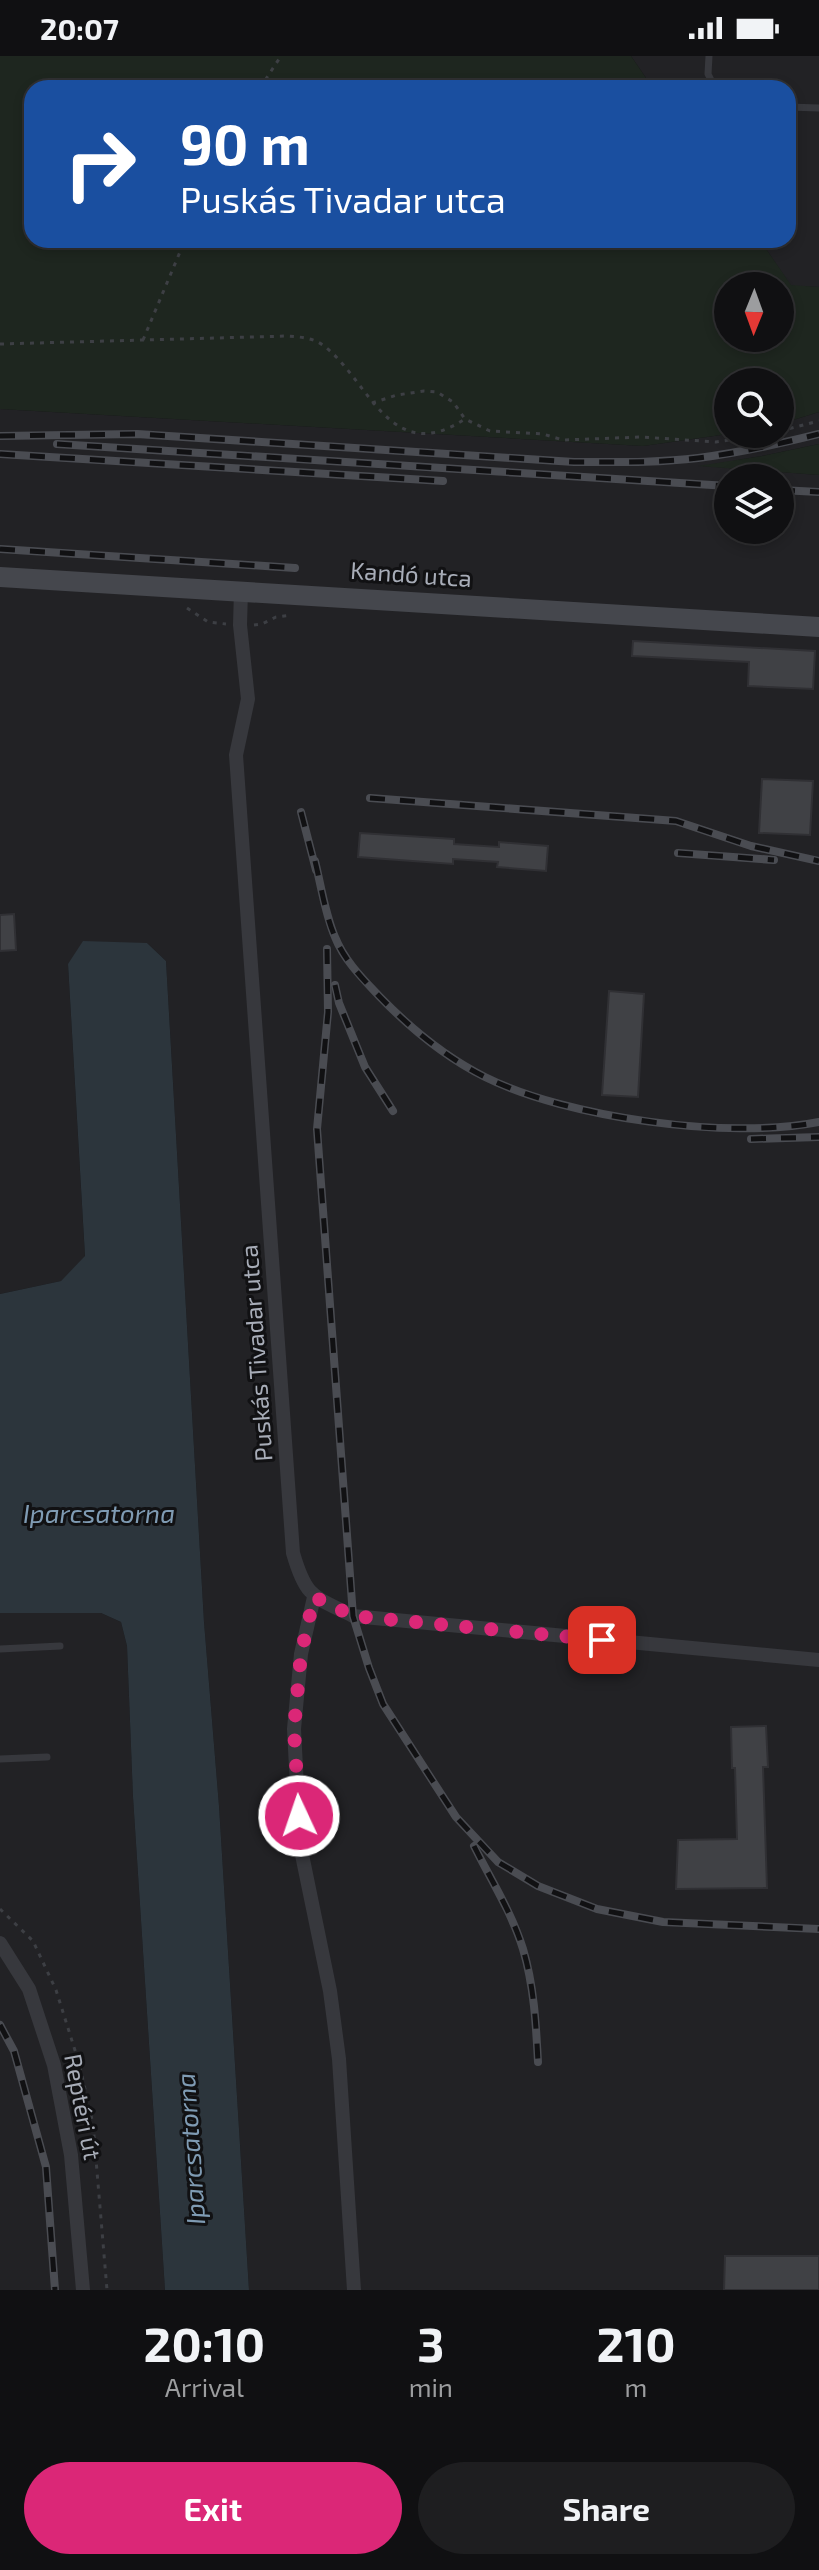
<!DOCTYPE html>
<html lang="en">
<head>
<meta charset="utf-8">
<style>
  :root { --surface:#101012; --page:#1e1e20; --text:#f1f3f6; --muted:#9c9d9f; --line:#303032; --accent:#db2777 }
  body { margin:0; font-family:"Exo 2",sans-serif; background:var(--page); color:var(--text); height:100vh; display:flex; flex-direction:column; font-size:30px; white-space:nowrap }
  * { box-sizing:border-box; margin:0 }
  p { font-size:26px; color:var(--muted) }
  .icon { flex:none; width:44px; height:44px; fill:none; stroke:currentColor; stroke-width:2; stroke-linecap:round; stroke-linejoin:round }
  .map { position:relative; height:2234px; overflow:hidden }
  .panel { display:flex; flex-direction:column; background:var(--surface); flex:1 }
  .panel>* { flex:none }
  .top-card { position:absolute; left:24px; top:24px; width:772px; height:168px; border-radius:24px; box-shadow:0 4px 12px #0003,0 0 0 2px var(--line); background:#1a4fa0; color:#fff; overflow:hidden }
  .needle { width:52px; rotate:181deg }
  .tools { position:absolute; left:714px; top:216px; display:grid; gap:16px }
  .tools a { display:grid; place-items:center; width:80px; height:80px; border-radius:50%; background:var(--surface); box-shadow:0 4px 12px #0003,0 0 0 2px var(--line); font-size:40px }
  .pin { position:absolute; display:grid; place-items:center; width:68px; height:68px; color:#fff; margin:-34px; border-radius:16px; box-shadow:0 4px 12px #0006 }
  .me { position:absolute; width:88px; margin:-44px; rotate:357deg; stroke-linejoin:round; filter:drop-shadow(0 0 6px #0008) }
  .turn { display:flex; align-items:center; gap:28px; height:168px; padding:0 24px; font-size:36px }
  .turn .icon { width:104px; height:104px; stroke-width:2.5 }
  .turn b { display:block; font-size:56px; line-height:68px }
  .eta { display:flex; justify-content:space-evenly; align-items:center; height:136px; text-align:center }
  .eta b { font-size:48px; font-weight:700; line-height:56px }
  .action { display:flex; gap:16px; margin-top:auto; padding:16px 24px }
  .action a { flex:1; height:92px; border-radius:48px; background:var(--accent); color:#fff; font-size:32px; font-weight:700; line-height:92px; text-align:center }
  .action a+a { background:var(--page); color:var(--text) }
  .status { display:flex; justify-content:space-between; align-items:center; height:56px; padding:0 40px; background:var(--surface); direction:ltr }
  .status svg { height:22px; fill:currentColor }
  .map>svg:first-child { display:block }
</style>
</head>
<body>
<div class="status"><b>20:07</b><svg viewBox="0 0 49 12"><path d="M0 12V9h3v3zM5 12V6h3v6zM10 12V3h3v9zM15 12V0h3v12zM26 1h20v11H26zM47 4h2v5h-2z"/></svg></div>
<div class="map">
<svg width="819" height="2234" viewBox="0 0 819 2234">
  <rect width="100%" height="100%" fill="#161618"/>
  <g fill="#222225" fill-rule="evenodd">
    <polygon points="631,0 819,0 819,231 791,230 760,184 788,184 788,32 632,32 646,22"/>
    <path d="M0,353L643,390L728,378H780V368L819,356V388L762,400L703,410L819,419V2234H249L219,1750L204,1566L166,905L147,887L68,908L85,1201L61,1225L0,1238ZM728,422H780V474H728Z"/>
    <polygon points="0,1557 101,1557 121,1566 127,1590 133,1741 165,2234 0,2234"/>
  </g>
  <g fill="#1e261f" fill-rule="evenodd">
    <path d="M0,0H631L646,22L632,32H32V184H760L791,229L819,231V356L780,368V326H728V378L643,390L0,353ZM728,230H780V282H728Z"/>
    <polygon points="819,388 819,419 698,410 762,400"/>
  </g>
  <polygon fill="#2c353c" points="83,885 147,887 166,905 204,1566 219,1750 249,2234 165,2234 133,1741 127,1590 121,1566 101,1557 0,1557 0,1238 61,1225 85,1200 68,908"/>
  <g fill="#404145" stroke="#303034" stroke-width="2">
    <polygon points="633,585 815,595 813,633 748,630 749,606 632,600"/>
    <polygon points="762,723 813,725 810,779 759,777"/>
    <polygon points="360,777 454,783 454,788 499,791 499,786 548,790 546,815 497,811 498,806 453,803 453,808 358,801"/>
    <polygon points="14,858 16,894 0,895 0,859"/>
    <polygon points="609,935 644,938 638,1041 602,1039"/>
    <polygon points="766,1670 768,1711 763,1711 767,1832 676,1833 678,1784 737,1783 735,1712 732,1712 731,1671"/>
    <polygon points="725,2200 819,2200 819,2234 724,2234"/>
  </g>
  <g fill="none" stroke-linecap="round" stroke-linejoin="round">
    <g stroke="#3d3f44" stroke-width="3" stroke-dasharray="4 6" stroke-linecap="butt">
      <polyline points="260,32 281,0"/>
      <polyline points="143,284 185,184"/>
      <path d="M0,288L288,280C301,281 314,282 324,290C369,324 390,412 465,363"/>
      <polyline points="372,347 397,339 424,335 437,336 453,346 465,363 490,375 543,378 563,384 642,381 716,386 769,378"/>
      <polyline points="780,375 819,365"/>
      <polyline points="187,552 208,566 226,568"/>
      <polyline points="254,569 262,568 276,561 292,559"/>
      <polyline points="0,1853 33,1885 56,1934 79,2007 93,2068 107,2234"/>
    </g>
    <g stroke="#37383d" stroke-width="7">
      <polyline points="709,0 708,18 715,32"/>
      <polyline points="788,51 819,52"/>
      <polyline points="0,1593 60,1590"/>
      <polyline points="0,1703 47,1701"/>
    </g>
    <g stroke="#37383d" stroke-width="14">
      <path d="M241,535L240,569L248,643L236,699L293,1497C306,1542 313,1540 353,1560L819,1604"/>
      <polyline points="314,1541 301,1598 294,1673 300,1789 330,1935 339,2003 354,2234"/>
      <polyline points="0,1887 29,1933 54,2009 71,2099 83,2234"/>
    </g>
    <polyline stroke="#45474d" stroke-width="20" points="0,521 819,571"/>
    <defs>
      <g id="rail">
        <path d="M0,380L137,378L574,406C616,406 657,407 698,402C739,397 779,388 819,378"/>
        <polyline points="57,388 728,430"/>
        <polyline points="0,398 443,425"/>
        <polyline points="780,434 819,436"/>
        <polyline points="0,493 295,512"/>
        <polyline points="370,742 676,765 751,790 819,805"/>
        <polyline points="301,756 316,814"/>
        <polyline points="678,797 774,804"/>
        <path d="M315,805C321,829 325,858 335,881C344,904 362,922 379,940C409,971 445,1001 485,1021C567,1062 729,1084 819,1066"/>
        <polyline points="327,893 328,956 317,1073 353,1560 369,1612 383,1648 456,1761 498,1806 538,1830 597,1853 663,1866 819,1873"/>
        <polyline points="335,929 339,947 365,1011 393,1055"/>
        <polyline points="751,1083 819,1081"/>
        <path d="M474,1790C491,1824 512,1857 523,1893C534,1930 536,1968 538,2006"/>
        <polyline points="0,1969 14,1995 46,2111 55,2234"/>
      </g>
    </defs>
    <use href="#rail" stroke="#4a4c52" stroke-width="8"/>
    <use href="#rail" stroke="#111113" stroke-width="5" stroke-dasharray="15" stroke-linecap="butt"/>
  </g>
  <g fill="none" stroke-linecap="round" stroke-linejoin="round">
    <polyline stroke="#db2777" stroke-width="14" stroke-dasharray="0 25.2" points="299,1760 294,1673 301,1598 314,1541 353,1560 602,1584"/>
  </g>
  <g text-anchor="middle" stroke-width="6" stroke-linejoin="round" paint-order="stroke">
    <g font-size="24" fill="#a8adb8" stroke="#111113">
      <text transform="translate(411 519) rotate(4)" y="8">Kandó utca</text>
      <text transform="translate(257 1297) rotate(-94)" y="8">Puskás Tivadar utca</text>
      <text transform="translate(82 2051) rotate(79)" y="8">Reptéri út</text>
    </g>
    <g font-size="26" font-style="italic" fill="#7f9bb3" stroke="#111113">
      <text x="99" y="1467">Iparcsatorna</text>
      <text transform="translate(191 2093) rotate(-94)" y="9">Iparcsatorna</text>
    </g>
  </g>
</svg>
<div class="tools">
<a><svg class="needle" viewBox="-14 -14 28 28"><path d="M0-13l5 13h-10z" fill="#e53935"/><path d="M0 13l5-13h-10z" fill="#9c9d9f"/></svg></a>
<a><svg class="icon" aria-label="search" viewBox="0 0 24 24"><circle cx="10" cy="10" r="6"/><path d="M15 15l6 6"/></svg></a>
<a><svg class="icon" aria-label="layers" viewBox="0 0 24 24"><path d="M12 4l9 5-9 5-9-5zM3 14l9 5 9-5"/></svg></a>
</div>
<div class="pin" style="left:602px;top:1584px;background:#d93025"><svg class="icon" aria-label="arrive" viewBox="0 0 24 24"><path d="M6 21V4h12l-3 4 3 4H6"/></svg></div>
<svg class="me" style="left:299px;top:1760px" viewBox="-20 -20 40 40"><circle r="17" fill="#db2777" stroke="#fff" stroke-width="3"/><path d="M0-11L8 9 0 5-8 9z" fill="#fff"/></svg>
<div class="top-card">
<div class="turn"><svg class="icon" aria-label="right" viewBox="0 0 24 24"><path d="M7 20v-9h11M14 6l5 5-5 5"/></svg><div><b>90 m</b>Puskás Tivadar utca</div></div>
</div>
</div>
<section class="panel">
<div class="eta">
<div><b>20:10</b><p>Arrival</p></div>
<div><b>3</b><p>min</p></div>
<div><b>210</b><p>m</p></div>
</div>
<div class="action"><a>Exit</a><a>Share</a></div>
</section>
</body>
</html>
